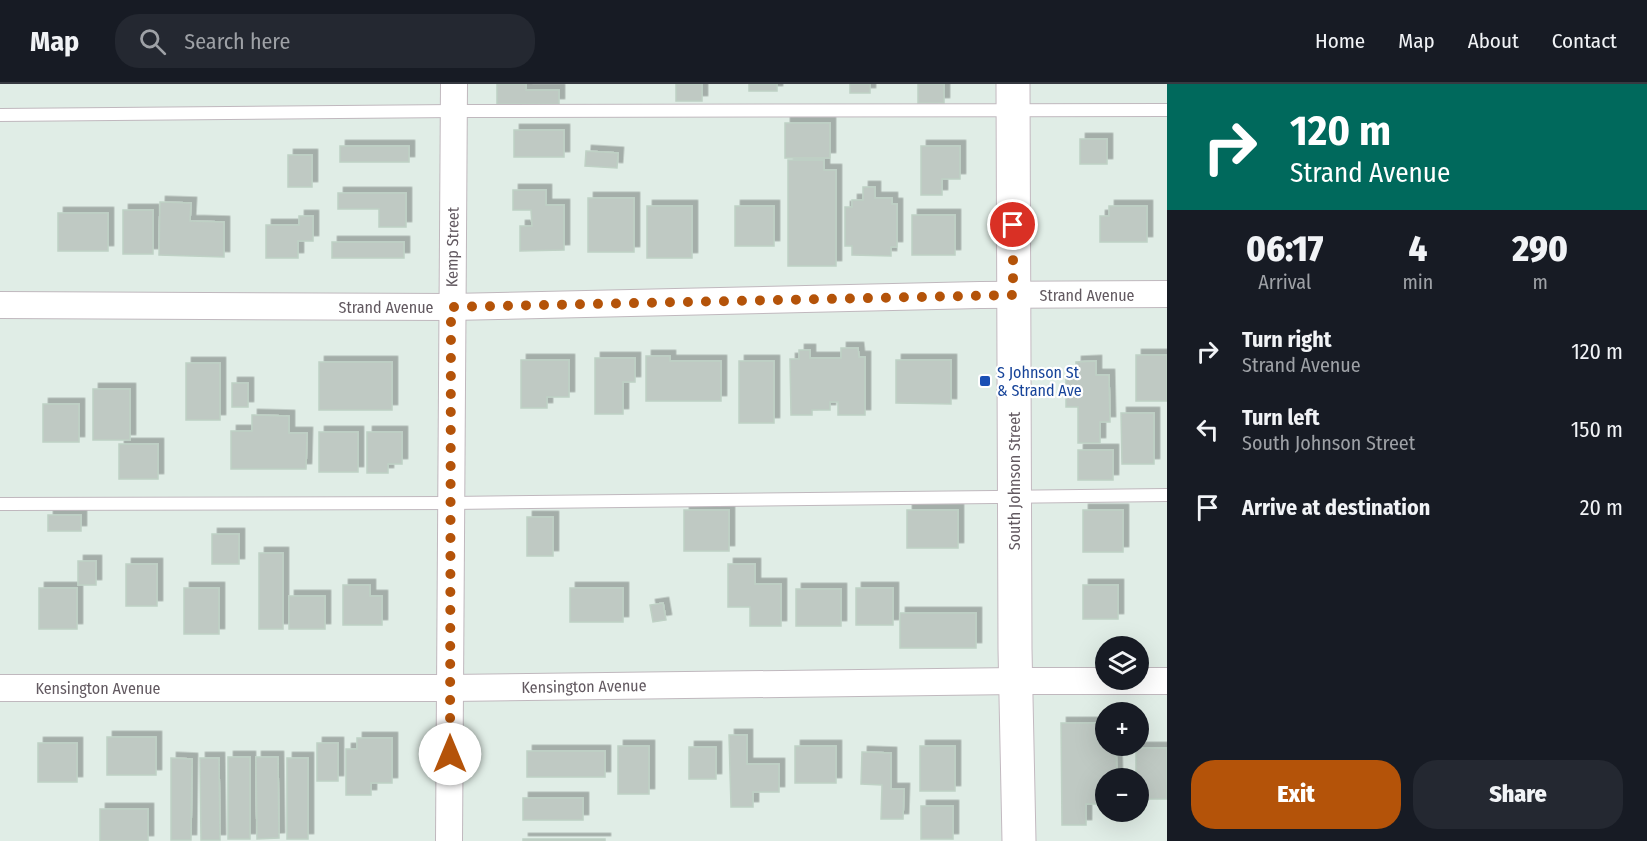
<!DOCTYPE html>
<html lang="en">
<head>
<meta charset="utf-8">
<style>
  :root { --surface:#171b24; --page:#242831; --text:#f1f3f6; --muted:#9ea1a6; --line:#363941; --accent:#b45309 }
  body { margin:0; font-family:"Fira Sans Condensed",sans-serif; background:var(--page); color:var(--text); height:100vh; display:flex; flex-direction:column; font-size:22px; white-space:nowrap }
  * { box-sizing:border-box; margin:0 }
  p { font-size:20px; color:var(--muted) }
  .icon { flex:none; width:33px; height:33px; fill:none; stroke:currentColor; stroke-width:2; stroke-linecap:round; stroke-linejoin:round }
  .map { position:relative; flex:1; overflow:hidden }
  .panel { display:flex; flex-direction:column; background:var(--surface); width:480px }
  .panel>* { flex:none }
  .hud { background:#00695c; color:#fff; overflow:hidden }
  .fabs { position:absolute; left:1095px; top:552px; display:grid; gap:12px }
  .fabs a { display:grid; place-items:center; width:54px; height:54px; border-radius:50%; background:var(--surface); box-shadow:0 6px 24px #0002; font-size:30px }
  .pin { position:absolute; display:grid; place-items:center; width:51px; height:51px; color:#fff; margin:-26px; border:3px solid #fff; border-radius:50%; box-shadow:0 2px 6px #0007 }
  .me { position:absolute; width:66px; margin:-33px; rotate:0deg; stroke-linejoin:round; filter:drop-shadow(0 0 4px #0008) }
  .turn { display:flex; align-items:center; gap:21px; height:126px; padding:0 24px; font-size:27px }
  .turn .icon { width:78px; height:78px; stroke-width:2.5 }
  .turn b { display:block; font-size:42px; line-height:51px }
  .eta { display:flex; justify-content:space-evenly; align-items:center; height:102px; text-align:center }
  .eta b { font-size:36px; font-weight:800; line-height:42px }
  .primary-button { display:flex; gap:12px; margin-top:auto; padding:12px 24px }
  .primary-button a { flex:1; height:69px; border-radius:24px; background:var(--accent); color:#fff; font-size:24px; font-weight:800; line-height:69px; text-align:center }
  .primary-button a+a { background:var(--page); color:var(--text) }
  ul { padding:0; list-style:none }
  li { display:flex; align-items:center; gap:18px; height:78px; padding:0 24px }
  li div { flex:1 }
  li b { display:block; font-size:22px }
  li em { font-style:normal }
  header { display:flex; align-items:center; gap:36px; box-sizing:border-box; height:84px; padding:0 30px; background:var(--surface); border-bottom:2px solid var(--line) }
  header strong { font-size:28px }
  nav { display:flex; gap:33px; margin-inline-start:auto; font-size:21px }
  .search { width:420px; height:54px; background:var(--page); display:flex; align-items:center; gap:15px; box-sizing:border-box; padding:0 21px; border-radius:24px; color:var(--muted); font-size:22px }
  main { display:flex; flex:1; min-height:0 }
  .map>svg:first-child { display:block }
</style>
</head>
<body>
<header>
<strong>Map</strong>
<div class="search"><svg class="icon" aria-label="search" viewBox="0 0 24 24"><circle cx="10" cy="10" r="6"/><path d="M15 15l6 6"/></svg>Search here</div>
<nav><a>Home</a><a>Map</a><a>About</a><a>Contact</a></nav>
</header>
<main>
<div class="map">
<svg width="1167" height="757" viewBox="0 0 1167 757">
  <defs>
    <filter id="shadow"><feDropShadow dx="5.5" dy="-5.5" stdDeviation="0" flood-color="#0004"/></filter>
  </defs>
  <rect width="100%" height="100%" fill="#e0ede6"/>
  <g fill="#bfc9c3" stroke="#bfd1c5" stroke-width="1.5" filter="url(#shadow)">
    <polygon points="497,0 526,0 526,6 559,6 559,20 497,20"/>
    <rect x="676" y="0" width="26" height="17"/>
    <rect x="749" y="0" width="28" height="7"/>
    <rect x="850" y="0" width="20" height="9"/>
    <rect x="918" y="0" width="26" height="19"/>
    <rect x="785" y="39" width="45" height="35"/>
    <rect x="514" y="46" width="50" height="27"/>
    <rect x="1080" y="55" width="27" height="25"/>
    <rect x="340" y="62" width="69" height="16"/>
    <polygon points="921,62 960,62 960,95 942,95 942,111 921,111"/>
    <polygon points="586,67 618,69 617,84 585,82"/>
    <rect x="288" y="71" width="24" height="32"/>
    <polygon points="788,76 824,76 824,86 836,86 836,182 788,182"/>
    <polygon points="863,103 875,103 875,114 892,114 892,120 897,120 897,163 891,163 891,172 852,171 852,162 845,162 845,123 852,123 852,116 863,116"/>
    <polygon points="513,106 546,106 546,121 564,121 564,166 520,167 520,142 532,142 531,126 513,126"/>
    <polygon points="338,109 406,109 406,143 379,143 379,125 338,125"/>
    <rect x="588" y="114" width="46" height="54"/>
    <polygon points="160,118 191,119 190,137 224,138 224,173 159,171"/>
    <rect x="647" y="122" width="45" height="52"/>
    <rect x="735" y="122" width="39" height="40"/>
    <polygon points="1109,122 1147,122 1147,158 1100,158 1100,132 1109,132"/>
    <rect x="123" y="126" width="30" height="44"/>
    <rect x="58" y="129" width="50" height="38"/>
    <rect x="912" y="131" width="43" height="40"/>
    <polygon points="299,132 313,132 313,157 298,157 298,174 266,174 266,141 299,141"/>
    <rect x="332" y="158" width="72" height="16"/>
    <polygon points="841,264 858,264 859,273 865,273 865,331 838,331 838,318 830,318 830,326 812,326 812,331 791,331 790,275 799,275 799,266 810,266 810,274 841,274"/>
    <rect x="1136" y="271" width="31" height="46"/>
    <polygon points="646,272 670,272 670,277 721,277 721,317 646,317"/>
    <polygon points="595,274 635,274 635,298 623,298 623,330 595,330"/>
    <polygon points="521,276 569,276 569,313 547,313 547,324 521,324"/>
    <polygon points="896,276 951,276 951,320 896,319"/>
    <rect x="739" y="277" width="35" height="62"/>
    <polygon points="1096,277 1096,291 1109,291 1110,338 1100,338 1100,359 1078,359 1078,323 1066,323 1066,291 1076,291 1076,278"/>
    <rect x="319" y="278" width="73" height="48"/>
    <rect x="186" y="279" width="34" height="57"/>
    <rect x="232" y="299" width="16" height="24"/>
    <rect x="93" y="305" width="37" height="51"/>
    <rect x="43" y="320" width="36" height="38"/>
    <polygon points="1121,329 1154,329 1154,380 1122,380"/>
    <polygon points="252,331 289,332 289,349 307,349 306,385 231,385 231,347 252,347"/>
    <rect x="319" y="348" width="39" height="40"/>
    <polygon points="367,348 402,348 402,380 388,380 388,389 367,389"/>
    <rect x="119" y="360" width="39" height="35"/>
    <rect x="1078" y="366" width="35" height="30"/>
    <rect x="684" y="426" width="45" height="41"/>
    <rect x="907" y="426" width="51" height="38"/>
    <rect x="1083" y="426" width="40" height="42"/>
    <rect x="48" y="431" width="33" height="16"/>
    <rect x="527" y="433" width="26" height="39"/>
    <rect x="212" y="450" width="27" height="30"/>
    <rect x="259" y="469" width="24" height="76"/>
    <rect x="78" y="477" width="18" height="24"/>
    <rect x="126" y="480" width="31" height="42"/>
    <polygon points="728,480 755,480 755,500 781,500 781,542 750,542 750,523 728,523"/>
    <polygon points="343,501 370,501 370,512 382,512 382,541 343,541"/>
    <rect x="1083" y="501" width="35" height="34"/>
    <rect x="39" y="504" width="38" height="41"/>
    <rect x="184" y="504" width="35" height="46"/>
    <rect x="570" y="504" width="53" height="34"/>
    <rect x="856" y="504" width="37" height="37"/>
    <rect x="796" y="505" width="45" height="37"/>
    <rect x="289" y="512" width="36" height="33"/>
    <polygon points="663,519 666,536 653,538 650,521"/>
    <rect x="900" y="529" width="76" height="35"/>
    <polygon points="1061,639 1106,639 1106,662 1116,662 1117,694 1106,694 1106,720 1086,720 1086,741 1062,741"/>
    <polygon points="729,651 747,651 747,680 779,680 779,708 753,708 753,723 731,723"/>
    <rect x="107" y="653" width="49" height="38"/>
    <polygon points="357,654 392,654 392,699 371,699 371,711 346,711 346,665 357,665"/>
    <rect x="38" y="659" width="39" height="39"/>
    <rect x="317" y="659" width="21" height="38"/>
    <rect x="618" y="662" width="31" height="48"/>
    <rect x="795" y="662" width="41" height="37"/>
    <rect x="920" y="662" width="35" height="45"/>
    <rect x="689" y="663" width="27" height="32"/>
    <polygon points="1136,664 1167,664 1167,715 1138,715 1138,694 1136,694"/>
    <rect x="527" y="667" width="78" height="26"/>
    <polygon points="862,668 891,669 891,705 904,705 903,735 881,735 882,701 861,700"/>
    <rect x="228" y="673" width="22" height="82"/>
    <polygon points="256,673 278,673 279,754 257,755"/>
    <polygon points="171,674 192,675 191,756 171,756"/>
    <polygon points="200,674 219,674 220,756 201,756"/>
    <rect x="287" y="674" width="21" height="81"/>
    <rect x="523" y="714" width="60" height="22"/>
    <rect x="921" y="722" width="32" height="33"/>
    <rect x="100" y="725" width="48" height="32"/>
    <rect x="523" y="755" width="82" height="2"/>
  </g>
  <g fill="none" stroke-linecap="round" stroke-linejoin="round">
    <defs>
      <g id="lane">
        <polyline points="0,31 454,27 1167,26"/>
        <polyline points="0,420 452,419 1167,411"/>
      </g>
      <g id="street">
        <polyline points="0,221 451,223 980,211 1167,210"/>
        <polyline points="0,604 450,604 1015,597 1167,597"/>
        <polyline points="449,757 454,0"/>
      </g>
      <polyline id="secondary" points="1013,0 1015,565 1019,757"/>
    </defs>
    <use href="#lane" stroke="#c0b8be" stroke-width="14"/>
    <use href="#street" stroke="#c0b8be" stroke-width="28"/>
    <use href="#secondary" stroke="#c3b9c0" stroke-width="35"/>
    <use href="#lane" stroke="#fff" stroke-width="12"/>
    <use href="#street" stroke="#fff" stroke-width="26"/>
    <use href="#secondary" stroke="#fff" stroke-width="33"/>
  </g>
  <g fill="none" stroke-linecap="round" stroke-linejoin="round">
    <polyline stroke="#b45309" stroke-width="10" stroke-dasharray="0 18" points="450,670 451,223 1013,211 1013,141"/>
  </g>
  <rect fill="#1a4fb4" stroke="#fff" stroke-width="2" x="979" y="291" width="12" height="12" rx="3"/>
  <g text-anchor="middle" stroke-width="4.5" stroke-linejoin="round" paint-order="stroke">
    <g font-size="16" fill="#625960" stroke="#fff">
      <text transform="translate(452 163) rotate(-89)" y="6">Kemp Street</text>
      <text x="1087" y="217">Strand Avenue</text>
      <text x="386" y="229">Strand Avenue</text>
      <text transform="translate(1014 397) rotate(-90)" y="6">South Johnson Street</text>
      <text transform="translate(584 602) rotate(-1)" y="6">Kensington Avenue</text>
      <text x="98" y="610">Kensington Avenue</text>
    </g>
    <g font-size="16" fill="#164399" stroke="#fff" text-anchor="start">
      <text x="997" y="294">S Johnson St<tspan x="997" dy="18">&amp; Strand Ave</tspan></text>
    </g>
  </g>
</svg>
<div class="fabs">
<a><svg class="icon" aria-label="layers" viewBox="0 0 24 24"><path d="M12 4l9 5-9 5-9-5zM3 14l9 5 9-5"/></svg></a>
<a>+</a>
<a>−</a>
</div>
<div class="pin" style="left:1013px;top:141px;background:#d93025"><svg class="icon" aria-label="arrive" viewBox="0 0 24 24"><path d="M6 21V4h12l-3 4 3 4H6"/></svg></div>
<svg class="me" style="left:450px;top:670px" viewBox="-20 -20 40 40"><circle r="19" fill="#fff"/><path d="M0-13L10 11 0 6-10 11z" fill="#b45309"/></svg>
</div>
<section class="panel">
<div class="hud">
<div class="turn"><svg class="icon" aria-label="right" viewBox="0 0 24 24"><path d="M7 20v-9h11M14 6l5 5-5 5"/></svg><div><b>120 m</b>Strand Avenue</div></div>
</div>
<div class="eta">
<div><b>06:17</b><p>Arrival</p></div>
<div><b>4</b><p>min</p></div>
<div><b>290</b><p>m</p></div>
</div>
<ul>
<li><svg class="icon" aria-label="right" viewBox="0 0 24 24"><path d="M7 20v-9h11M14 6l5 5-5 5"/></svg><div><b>Turn right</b><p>Strand Avenue</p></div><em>120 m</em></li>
<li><svg class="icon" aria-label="left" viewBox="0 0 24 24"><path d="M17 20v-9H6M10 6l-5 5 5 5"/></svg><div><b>Turn left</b><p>South Johnson Street</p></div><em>150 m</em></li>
<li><svg class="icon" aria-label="arrive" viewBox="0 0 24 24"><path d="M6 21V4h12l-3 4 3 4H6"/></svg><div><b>Arrive at destination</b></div><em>20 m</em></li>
</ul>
<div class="primary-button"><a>Exit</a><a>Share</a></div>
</section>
</main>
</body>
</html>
